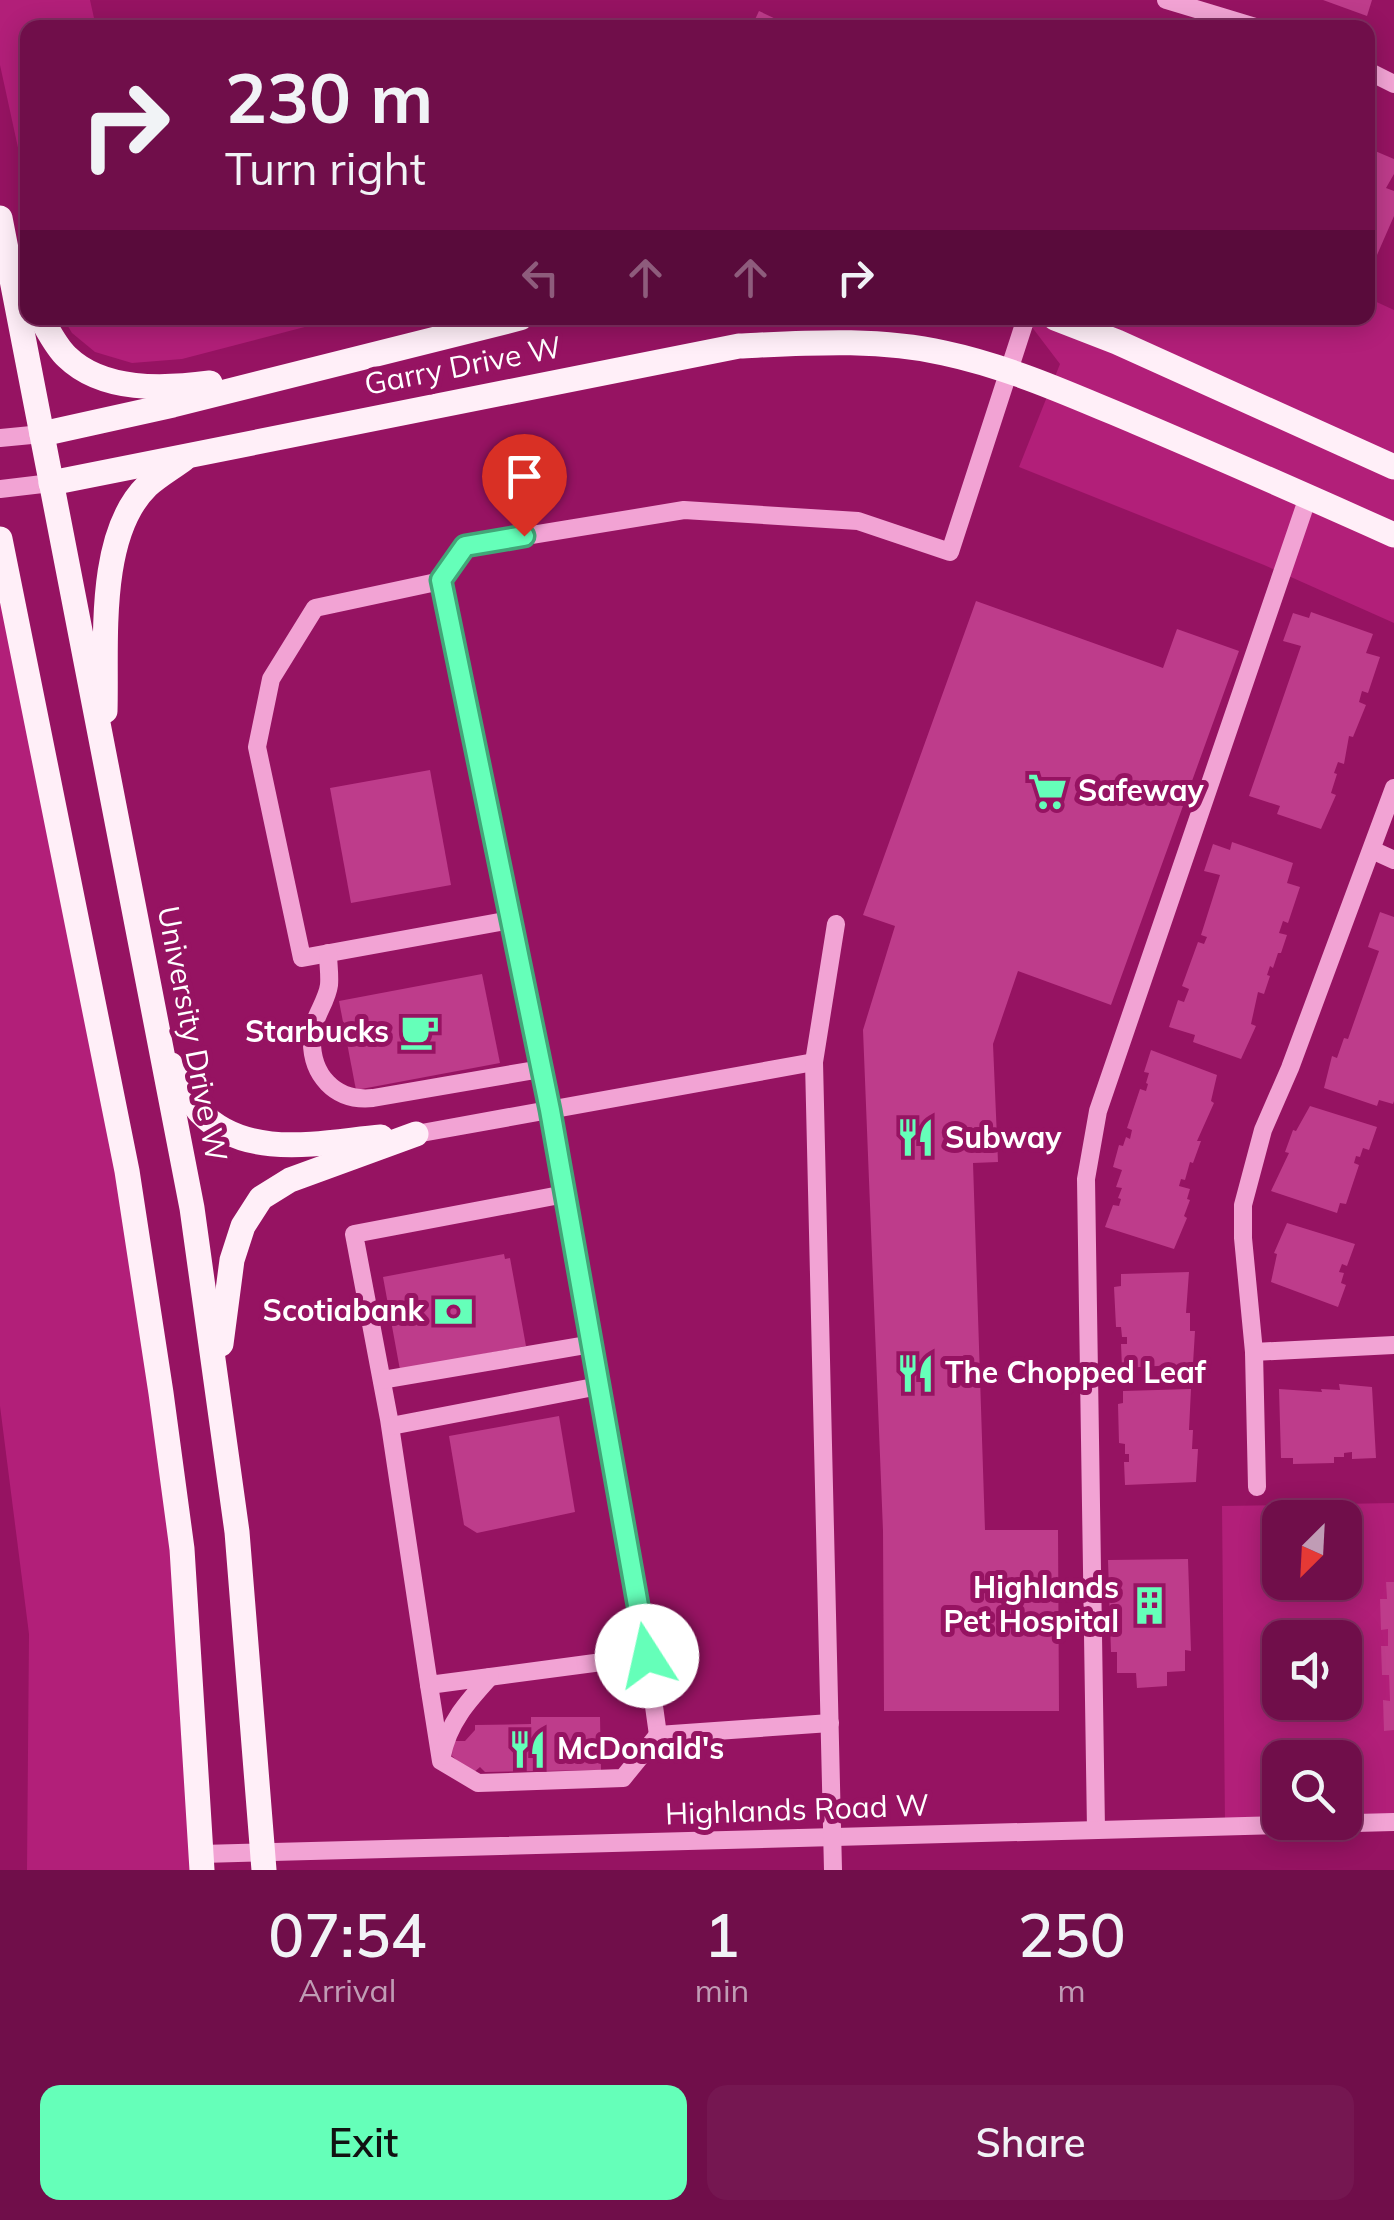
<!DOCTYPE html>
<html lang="en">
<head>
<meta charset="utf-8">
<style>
  :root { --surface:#700e4a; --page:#751751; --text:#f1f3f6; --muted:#c09cb5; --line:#822e62; --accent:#65ffb9 }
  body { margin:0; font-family:Mulish,sans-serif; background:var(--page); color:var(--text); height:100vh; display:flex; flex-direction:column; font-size:38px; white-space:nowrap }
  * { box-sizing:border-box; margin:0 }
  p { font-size:32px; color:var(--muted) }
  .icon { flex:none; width:55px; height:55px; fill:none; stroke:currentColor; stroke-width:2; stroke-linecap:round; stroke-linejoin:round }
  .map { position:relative; height:1870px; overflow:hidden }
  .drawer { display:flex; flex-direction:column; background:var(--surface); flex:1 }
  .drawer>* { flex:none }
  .banner { position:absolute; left:20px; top:20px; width:1355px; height:305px; border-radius:20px; box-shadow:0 5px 25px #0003,0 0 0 2px var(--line); background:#700e4a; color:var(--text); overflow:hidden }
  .needle { width:65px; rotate:204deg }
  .fabs { position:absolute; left:1262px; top:1500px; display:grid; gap:20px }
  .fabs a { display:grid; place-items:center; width:100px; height:100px; border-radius:20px; background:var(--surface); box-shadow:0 5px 25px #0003,0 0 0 2px var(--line); font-size:50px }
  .pin { position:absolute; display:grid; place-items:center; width:85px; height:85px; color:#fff; margin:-102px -42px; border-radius:50% 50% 50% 0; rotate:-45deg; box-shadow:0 0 10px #0007 }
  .pin .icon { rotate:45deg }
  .me { position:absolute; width:110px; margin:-55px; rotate:350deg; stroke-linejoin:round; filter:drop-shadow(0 0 8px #0008) }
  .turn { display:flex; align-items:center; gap:35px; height:210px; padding:0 40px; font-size:45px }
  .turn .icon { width:130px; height:130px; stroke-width:2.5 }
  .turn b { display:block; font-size:70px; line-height:85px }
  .lanes { display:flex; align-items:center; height:95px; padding:0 40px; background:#0003; justify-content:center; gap:50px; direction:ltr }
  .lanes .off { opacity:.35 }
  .eta { display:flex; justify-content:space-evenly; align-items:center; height:170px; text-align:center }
  .eta b { font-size:60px; font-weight:600; line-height:70px }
  .button { display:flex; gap:20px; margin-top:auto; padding:20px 40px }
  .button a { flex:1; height:115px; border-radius:20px; background:var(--accent); color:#111; font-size:40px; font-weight:600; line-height:115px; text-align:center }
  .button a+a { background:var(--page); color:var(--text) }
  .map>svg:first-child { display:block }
</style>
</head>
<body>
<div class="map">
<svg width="1394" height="1870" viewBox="0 0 1394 1870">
  <rect width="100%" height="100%" fill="#961362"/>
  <g fill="#b21f79" fill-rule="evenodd">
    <polygon points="0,0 90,0 96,27 28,28 27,189 0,65"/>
    <polygon points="1368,298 1394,310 1394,623 1264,565 1019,467 1060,364 1025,318 1368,318"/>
    <polygon points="63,318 339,318 182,359 132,363 95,352 72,333"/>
    <polygon points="0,554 161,1393 201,1870 27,1870 29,1634 0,1406"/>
    <path d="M1394,1503V1822L1225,1826L1222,1506ZM1280,1518H1345V1582H1280ZM1280,1638H1345V1702H1280ZM1280,1758H1345V1822H1280Z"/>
  </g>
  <g fill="#be3c8b">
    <polygon points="1323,0 1372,0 1367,16"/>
    <polygon points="759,11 795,28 751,28"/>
    <polygon points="1368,148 1394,159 1394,174 1386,188 1394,191 1394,216 1377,255 1368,250"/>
    <polygon points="976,601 1163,668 1177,629 1239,651 1111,1005 1018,971 993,1044 998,1162 973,1163 985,1530 1058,1530 1059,1711 884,1711 883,1531 863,1030 895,926 863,915"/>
    <polygon points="1311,612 1373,634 1366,653 1380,657 1368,693 1362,691 1359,702 1366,705 1353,737 1349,736 1344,764 1338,762 1334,773 1337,774 1331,793 1336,795 1321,829 1277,814 1280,806 1249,796 1301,646 1283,641 1293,613 1309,618"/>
    <polygon points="430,770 451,885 351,903 330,788"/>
    <polygon points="1232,842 1293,863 1287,883 1300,887 1288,923 1283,921 1279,933 1287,935 1281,953 1278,953 1273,968 1270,966 1267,975 1270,976 1264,994 1258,992 1251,1024 1256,1026 1241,1059 1193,1042 1195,1035 1169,1027 1178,1000 1184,1002 1189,989 1182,986 1198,942 1204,944 1207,937 1201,935 1220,875 1204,871 1213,844 1230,850"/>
    <polygon points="1380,912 1394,917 1394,1101 1393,1104 1379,1100 1377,1106 1324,1088 1332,1056 1337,1058 1344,1038 1348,1039 1379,951 1368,947"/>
    <polygon points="482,974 500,1063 356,1090 339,1001"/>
    <polygon points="1151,1050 1217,1075 1211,1101 1214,1103 1197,1141 1201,1141 1193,1163 1190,1162 1185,1180 1181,1179 1179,1186 1190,1189 1187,1199 1190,1200 1184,1216 1187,1218 1174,1249 1105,1227 1113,1205 1119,1206 1121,1199 1118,1198 1122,1188 1116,1187 1122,1170 1113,1167 1119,1145 1123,1146 1126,1137 1130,1139 1132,1130 1127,1128 1140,1089 1146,1091 1148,1084 1146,1083 1149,1073 1144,1072"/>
    <polygon points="1310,1106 1377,1127 1369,1150 1363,1148 1360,1157 1356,1156 1354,1163 1359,1165 1346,1204 1340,1203 1337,1213 1271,1191 1289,1153 1285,1152 1293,1130 1296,1131"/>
    <polygon points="1287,1223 1355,1244 1347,1266 1342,1264 1339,1272 1344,1273 1341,1283 1346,1285 1338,1307 1271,1282 1277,1254 1274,1253"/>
    <polygon points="504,1254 505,1259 510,1258 526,1346 400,1370 383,1277"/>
    <polygon points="1189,1272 1186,1313 1190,1313 1190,1331 1195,1331 1193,1364 1122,1368 1121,1344 1127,1344 1127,1337 1122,1337 1121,1327 1116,1327 1114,1287 1121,1286 1121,1274"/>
    <polygon points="1339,1384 1372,1387 1376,1458 1352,1459 1352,1452 1344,1453 1344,1457 1334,1457 1334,1463 1293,1464 1293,1458 1281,1458 1279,1389 1322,1392 1321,1389 1340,1390"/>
    <polygon points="1191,1389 1189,1430 1193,1430 1192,1449 1198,1449 1196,1482 1125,1485 1124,1462 1129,1462 1129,1454 1125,1454 1125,1444 1119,1443 1118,1404 1123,1403 1123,1391"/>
    <polygon points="559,1416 575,1512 477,1533 464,1525 449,1436"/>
    <polygon points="1188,1559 1191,1651 1185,1650 1185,1671 1167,1672 1167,1686 1137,1688 1136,1673 1117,1673 1117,1652 1111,1652 1108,1560"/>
    <polygon points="1386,1582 1394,1582 1394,1730 1384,1731 1383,1700 1390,1701 1389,1675 1382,1675 1381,1646 1388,1646 1388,1629 1381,1630 1380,1599 1387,1599"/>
    <polygon points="531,1717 600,1717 601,1770 485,1772 480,1767 472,1774 452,1756 453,1741 465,1741 475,1730 475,1725 531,1724"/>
  </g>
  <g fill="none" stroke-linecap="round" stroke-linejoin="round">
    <g stroke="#f2a3d4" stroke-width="18">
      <polyline points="1166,0 1259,28"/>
      <polyline points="1368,71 1394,84"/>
      <polyline points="0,438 42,434"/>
      <polyline points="0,489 51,483"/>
      <polyline points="441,581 315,608 271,679 257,747 302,958 510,920"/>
      <polyline points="1372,850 1394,860"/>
      <path d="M328,953C328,963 330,975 329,985C327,1002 312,1019 312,1036C310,1075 335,1102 373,1098L541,1069"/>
      <polyline points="416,1134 814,1062"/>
      <polyline points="565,1194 354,1234 389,1419 429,1685 647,1656"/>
      <polyline points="1254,1352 1394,1345"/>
      <polyline points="382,1380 592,1344"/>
      <polyline points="391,1426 599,1386"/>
      <polyline points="1257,1487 1254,1352 1243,1238 1243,1205 1263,1130 1290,1068 1394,788"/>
      <polyline points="429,1685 441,1761 478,1783 623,1778 658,1735 830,1723"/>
      <polyline points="658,1735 647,1656 550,1110 441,581 465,546 684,510 858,521 950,552 1026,318"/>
      <path d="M442,1756C448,1723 468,1701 490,1677"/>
      <polyline points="1096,1830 1086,1179 1098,1111 1308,497"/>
      <polyline points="202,1854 1394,1822"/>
      <polyline points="833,1870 814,1062 836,924"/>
    </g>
    <g stroke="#ffeff8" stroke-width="25">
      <polyline points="0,218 192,1208 237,1532 264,1870"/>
      <path d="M41,318C48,330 56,347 67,357C103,392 164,389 210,383"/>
      <polyline points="1055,318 1117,342 1394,467"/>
      <polyline points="42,434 173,405 520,318"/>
      <path d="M51,483L739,346C807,343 877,338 944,353C1010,367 1074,396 1136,422C1223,459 1309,497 1394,535"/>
      <polyline points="0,539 127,1171 161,1393 182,1549 202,1870"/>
      <path d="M105,711C107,645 96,536 147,486C158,476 172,468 184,459"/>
      <path d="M171,1065C180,1080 189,1100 200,1112C247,1161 322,1142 381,1137"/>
      <polyline points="221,1344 232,1260 243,1226 261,1198 290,1180 416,1134"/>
    </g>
  </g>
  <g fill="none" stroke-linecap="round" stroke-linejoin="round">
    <defs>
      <polyline id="route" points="524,536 465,546 441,580 550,1110 647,1656"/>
    </defs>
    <use href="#route" stroke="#42a678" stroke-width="25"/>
    <use href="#route" stroke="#65ffb9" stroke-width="18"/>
  </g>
  <defs>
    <symbol id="supermarket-bare" viewBox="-9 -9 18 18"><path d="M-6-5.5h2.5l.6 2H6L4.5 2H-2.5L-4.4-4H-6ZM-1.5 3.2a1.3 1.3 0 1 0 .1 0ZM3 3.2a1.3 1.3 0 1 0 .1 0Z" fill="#65ffb9" stroke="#961362" stroke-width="2.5" paint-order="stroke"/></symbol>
    <symbol id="cafe-bare" viewBox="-9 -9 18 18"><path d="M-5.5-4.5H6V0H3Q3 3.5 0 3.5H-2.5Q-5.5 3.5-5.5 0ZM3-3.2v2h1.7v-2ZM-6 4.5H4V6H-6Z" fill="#65ffb9" stroke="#961362" stroke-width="2.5" paint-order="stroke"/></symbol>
    <symbol id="restaurant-bare" viewBox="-9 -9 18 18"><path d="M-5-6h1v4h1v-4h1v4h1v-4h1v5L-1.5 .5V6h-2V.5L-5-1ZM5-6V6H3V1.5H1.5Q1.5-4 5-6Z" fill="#65ffb9" stroke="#961362" stroke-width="2.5" paint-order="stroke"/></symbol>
    <symbol id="bank-bare" viewBox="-9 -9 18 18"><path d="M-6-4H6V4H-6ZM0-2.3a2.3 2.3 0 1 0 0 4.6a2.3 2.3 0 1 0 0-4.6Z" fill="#65ffb9" stroke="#961362" stroke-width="2.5" paint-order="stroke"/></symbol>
    <symbol id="building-bare" viewBox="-9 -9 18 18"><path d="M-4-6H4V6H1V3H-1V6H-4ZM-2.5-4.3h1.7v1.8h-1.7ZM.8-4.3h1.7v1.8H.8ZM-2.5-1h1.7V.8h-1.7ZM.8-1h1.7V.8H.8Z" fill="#65ffb9" stroke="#961362" stroke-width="2.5" paint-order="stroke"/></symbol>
  </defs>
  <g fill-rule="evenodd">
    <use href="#supermarket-bare" x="1020" y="764" width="55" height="55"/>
    <use href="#cafe-bare" x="392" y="1004" width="55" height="55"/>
    <use href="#restaurant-bare" x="888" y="1110" width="55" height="55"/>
    <use href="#bank-bare" x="426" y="1284" width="55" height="55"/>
    <use href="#restaurant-bare" x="888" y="1346" width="55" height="55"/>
    <use href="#building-bare" x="1122" y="1578" width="55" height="55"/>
    <use href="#restaurant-bare" x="500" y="1722" width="55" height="55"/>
  </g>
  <g text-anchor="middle" stroke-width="10" stroke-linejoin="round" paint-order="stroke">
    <g font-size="30" fill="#fff" stroke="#961362">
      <text transform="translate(463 366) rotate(-11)" y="10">Garry Drive W</text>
      <text transform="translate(192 1034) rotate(79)" y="10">University Drive W</text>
      <text transform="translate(797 1810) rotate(-2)" y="10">Highlands Road W</text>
    </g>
    <g font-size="30" font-weight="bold" fill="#fff" stroke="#961362" text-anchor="start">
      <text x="1078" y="801">Safeway</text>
      <text x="389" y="1042" text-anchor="end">Starbucks</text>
      <text x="945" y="1148">Subway</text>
      <text x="424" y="1321" text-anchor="end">Scotiabank</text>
      <text x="945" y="1383">The Chopped Leaf</text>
      <text x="1119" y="1598" text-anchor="end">Highlands<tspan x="1119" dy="34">Pet Hospital</tspan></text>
      <text x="557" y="1759">McDonald's</text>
    </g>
  </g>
</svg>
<div class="fabs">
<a><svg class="needle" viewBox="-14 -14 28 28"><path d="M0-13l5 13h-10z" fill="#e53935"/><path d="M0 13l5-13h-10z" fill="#c09cb5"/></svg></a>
<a><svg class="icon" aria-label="sound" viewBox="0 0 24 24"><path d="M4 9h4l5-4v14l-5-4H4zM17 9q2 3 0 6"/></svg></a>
<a><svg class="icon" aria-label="search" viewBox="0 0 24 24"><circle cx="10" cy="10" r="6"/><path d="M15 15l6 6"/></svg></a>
</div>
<div class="pin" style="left:524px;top:536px;background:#d93025"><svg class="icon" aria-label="arrive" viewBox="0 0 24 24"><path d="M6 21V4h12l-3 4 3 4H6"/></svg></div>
<svg class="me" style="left:647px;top:1656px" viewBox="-20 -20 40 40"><circle r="19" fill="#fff"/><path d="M0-13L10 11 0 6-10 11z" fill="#65ffb9"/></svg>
<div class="banner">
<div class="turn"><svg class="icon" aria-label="right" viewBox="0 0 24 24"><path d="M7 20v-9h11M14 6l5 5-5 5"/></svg><div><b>230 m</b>Turn right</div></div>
<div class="lanes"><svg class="icon off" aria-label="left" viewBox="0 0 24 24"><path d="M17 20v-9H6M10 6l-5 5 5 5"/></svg><svg class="icon off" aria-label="ahead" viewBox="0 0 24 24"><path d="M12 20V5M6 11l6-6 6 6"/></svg><svg class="icon off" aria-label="ahead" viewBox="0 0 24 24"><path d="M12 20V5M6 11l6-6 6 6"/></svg><svg class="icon" aria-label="right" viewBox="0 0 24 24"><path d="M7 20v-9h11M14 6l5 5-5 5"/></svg></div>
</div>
</div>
<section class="drawer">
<div class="eta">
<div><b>07:54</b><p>Arrival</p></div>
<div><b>1</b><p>min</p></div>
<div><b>250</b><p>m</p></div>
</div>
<div class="button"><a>Exit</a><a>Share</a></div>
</section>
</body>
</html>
